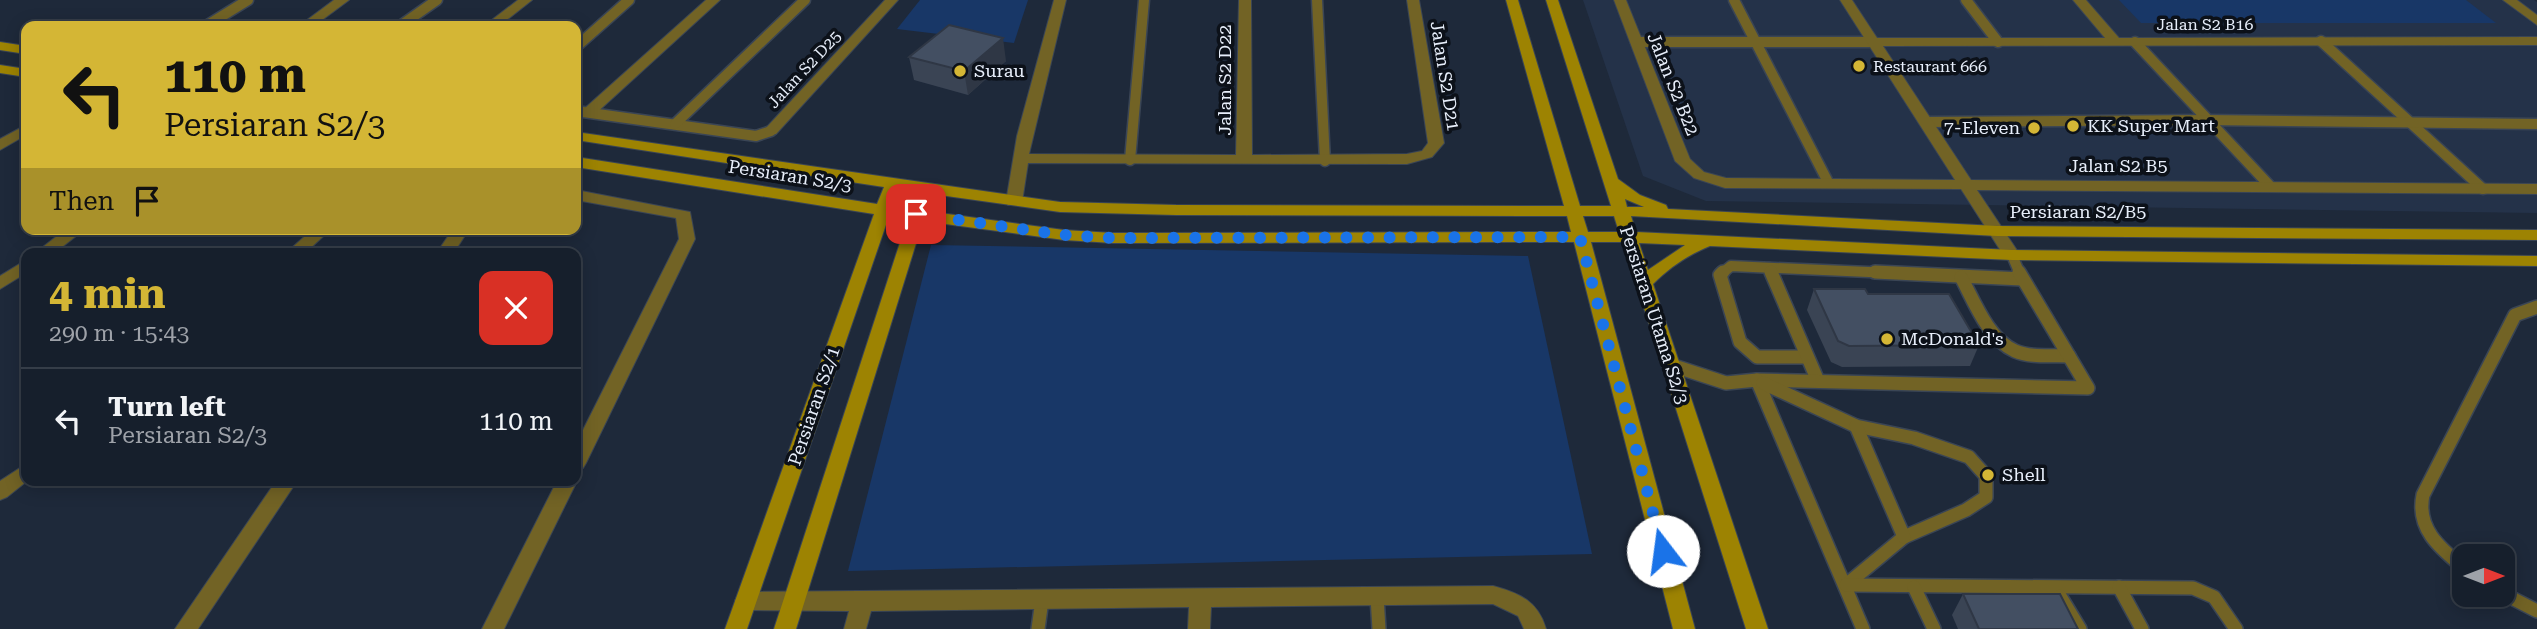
<!DOCTYPE html>
<html lang="en">
<head>
<meta charset="utf-8">
<style>
  :root { --surface:#161f2c; --page:#232c38; --text:#f1f3f6; --muted:#9ea2a9; --line:#353d48; --accent:#d4b635 }
  body { margin:0; font-family:"Roboto Serif",serif; background:var(--page); color:var(--text); height:100vh; display:flex; flex-direction:column; font-size:26px; white-space:nowrap }
  * { box-sizing:border-box; margin:0 }
  p { font-size:23px; color:var(--muted) }
  .icon { flex:none; width:38px; height:38px; fill:none; stroke:currentColor; stroke-width:2; stroke-linecap:round; stroke-linejoin:round }
  .map { position:relative; flex:1; overflow:hidden }
  .panel { position:absolute; left:21px; top:248px; width:560px; height:238px; display:flex; flex-direction:column; background:var(--surface); border-radius:14px; box-shadow:0 4px 18px #0003,0 0 0 2px var(--line) }
  .panel>* { flex:none }
  .top-card { position:absolute; left:21px; top:21px; width:560px; height:214px; border-radius:14px; box-shadow:0 4px 18px #0003,0 0 0 2px var(--line); background:#d4b635; color:#111; overflow:hidden }
  .needle { width:46px; rotate:90deg }
  .tools { position:absolute; left:2452px; top:544px; display:grid; gap:14px }
  .tools a { display:grid; place-items:center; width:63px; height:63px; border-radius:14px; background:var(--surface); box-shadow:0 4px 18px #0003,0 0 0 2px var(--line); font-size:35px }
  .pin { position:absolute; display:grid; place-items:center; width:60px; height:60px; color:#fff; margin:-30px; border-radius:14px; box-shadow:0 4px 10px #0006 }
  .me { position:absolute; width:77px; margin:-38px; rotate:345deg; stroke-linejoin:round; filter:drop-shadow(0 0 5px #0008) }
  .turn { display:flex; align-items:center; gap:24px; height:147px; padding:0 28px; font-size:32px }
  .turn .icon { width:91px; height:91px; stroke-width:2.5 }
  .turn b { display:block; font-size:49px; line-height:60px }
  .then { display:flex; align-items:center; height:66px; padding:0 28px; background:#0003; gap:14px; font-size:26px }
  .round { display:grid; place-items:center; flex:none; width:74px; height:74px; border-radius:14px; background:var(--page) }
  .overview { display:flex; align-items:center; justify-content:space-between; height:119px; padding:0 28px }
  h1 { font-size:42px; font-weight:700; line-height:52px; color:var(--accent) }
  ul { padding:0; list-style:none }
  li { display:flex; align-items:center; gap:21px; height:105px; padding:0 28px; border-top:2px solid var(--line) }
  li div { flex:1 }
  li b { display:block; font-size:26px }
  li em { font-style:normal }
  .map>svg:first-child { display:block }
</style>
</head>
<body>
<div class="map">
<svg width="2537" height="629" viewBox="0 0 2537 629">
  <rect width="100%" height="100%" fill="#1e293a"/>
  <polygon fill="#243249" points="1583,0 2534,0 2537,2 2537,213 1706,201 1643,176"/>
  <g fill="#183767">
    <polygon points="920,0 1028,0 1014,43 897,29"/>
    <polygon points="2119,0 2466,0 2496,23 2141,23"/>
    <polygon points="931,245 1528,256 1592,554 848,571"/>
  </g>
  <g fill="none" stroke-linecap="round" stroke-linejoin="round">
    <defs>
      <g id="lane-far1">
        <polyline points="1317,0 1325,161"/>
        <polyline points="1734,0 1828,182"/>
        <polyline points="1966,0 1998,42"/>
        <polyline points="206,26 248,0"/>
        <polyline points="400,26 437,0"/>
        <polyline points="2321,41 2483,189"/>
        <polyline points="1636,42 1874,42"/>
        <polyline points="2135,42 2270,186"/>
        <polyline points="576,47 629,0"/>
        <polyline points="576,111 756,136 771,131"/>
        <polyline points="1925,122 2207,120 2537,124"/>
        <polyline points="675,124 805,0"/>
        <polyline points="1130,160 1144,0"/>
        <polyline points="2012,255 2020,274"/>
        <polyline points="1769,268 1772,274"/>
        <polyline points="1721,274 1731,266 1914,274"/>
      </g>
      <g id="lane">
        <polyline points="1723,272 1720,275 1740,342 1757,357 1807,357"/>
        <polyline points="1771,272 1818,381"/>
        <polyline points="1875,272 2022,279"/>
        <path d="M1961,277C1974,301 1988,339 2015,351C2031,358 2052,355 2069,356"/>
        <polyline points="1671,365 1726,383 1757,380 2088,388 2019,272"/>
        <polyline points="1757,380 1863,629"/>
        <polyline points="1763,383 1856,426 1914,438 1969,457 1986,476 1986,497 1966,510 1904,537 1846,585"/>
        <polyline points="1856,426 1904,537"/>
        <path d="M2464,568C2440,548 2416,529 2423,495L2515,315L2537,307"/>
        <polyline points="1846,585 2193,588 2214,597 2236,629"/>
        <polyline points="1914,587 1934,629"/>
        <polyline points="2119,587 2142,629"/>
        <polyline points="2502,593 2537,611"/>
        <polyline points="2060,596 2080,629"/>
        <polyline points="1377,597 1379,629"/>
        <polyline points="1038,629 1042,600"/>
      </g>
      <g id="street">
        <polygon points="334,0 349,0 314,26 299,26"/>
        <polygon points="518,0 532,0 499,26 484,26"/>
        <polygon points="706,0 720,0 594,115 584,115 582,112 584,109"/>
        <polygon points="885,0 898,0 776,134 766,134 764,131 766,128"/>
        <polygon points="1054,0 1066,0 1029,154 1236,155 1239,0 1251,0 1252,155 1407,154 1422,151 1428,143 1407,0 1419,0 1444,143 1432,157 1407,164 1028,163 1022,202 1020,205 1008,205 1006,202 1017,136"/>
        <polygon points="1614,0 1626,0 1690,159 1704,172 1726,178 1955,180 1840,0 1852,0 1877,38 2105,38 2073,0 2086,0 2119,38 2537,37 2537,45 1883,46 1971,180 2537,184 2537,194 1977,190 2020,255 2012,260 2006,259 1961,189 1725,188 1694,178 1675,161"/>
        <polygon points="2503,0 2517,0 2537,15 2537,25"/>
        <polygon points="26,125 26,135 0,150 0,139"/>
        <polygon points="576,190 690,212 695,239 586,463 583,468 576,470 576,444 679,239 676,218 576,200"/>
        <polygon points="66,229 85,229 53,254 34,254"/>
        <polygon points="313,229 331,229 304,254 285,254"/>
        <polygon points="453,229 469,229 453,254 436,254"/>
        <polygon points="26,260 26,273 0,289 0,276"/>
        <polygon points="26,464 27,481 7,497 0,500 0,481"/>
        <polygon points="576,479 577,481 504,629 482,629 557,481 576,481"/>
        <polygon points="276,481 297,481 198,629 175,629"/>
        <path d="M1493,586C1519,593 1538,601 1546,629H1524L1518,616L1493,604L1211,607L1210,629H1188L1189,607L871,611L866,629H844L849,611L746,610L738,607L735,601L738,595L746,592Z"/>
      </g>
      <g id="secondary">
        <path d="M1506,0H1518L1580,206H1611L1546,0H1558L1618,179L1640,195L1666,205L1668,209L1997,226L2537,230V240L1997,236L1631,216L1636,232L2012,250L2537,256V266L2012,260L1710,246C1688,255 1670,267 1653,284L1768,629H1746L1623,242H1591L1695,629H1673L1574,242L1113,243L1064,240L923,221L796,629H774L908,218L889,216L747,629H725L874,214L576,167V157L877,204L884,187L576,140V132L1060,202L1176,205L1564,206ZM899,189L917,192L911,209L893,207ZM932,194L1060,212L1176,215L1567,216L1571,232L1113,233L1064,230L926,211ZM1625,199L1644,207H1627ZM1583,216H1614L1619,232H1588ZM1639,243L1685,245L1648,270Z"/>
        <polygon points="0,42 26,46 26,54 0,50"/>
        <polygon points="0,65 26,69 26,77 0,73"/>
      </g>
    </defs>
    <use href="#lane-far1" stroke="#3a4555" stroke-width="13"/>
    <use href="#lane" stroke="#3a4555" stroke-width="16"/>
    <use href="#street" stroke="#3a4555" stroke-width="2"/>
    <use href="#secondary" stroke="#3a4555" stroke-width="2"/>
    <use href="#lane-far1" stroke="#726325" stroke-width="10"/>
    <use href="#lane" stroke="#726325" stroke-width="13"/>
    <use href="#street" fill="#726325" fill-rule="evenodd"/>
    <use href="#secondary" fill="#9d8302" fill-rule="evenodd"/>
  </g>
  <g fill="#3a4454">
    <polygon points="909,57 1006,61 968,95 914,80"/>
    <polygon points="1814,289 1868,294 1979,345 1970,366 1842,367 1831,362 1807,310"/>
    <polygon points="1963,594 2078,629 1958,629 1952,615"/>
  </g>
  <polygon fill="#2f3745" points="1003,38 1006,61 968,95 964,71"/>
  <g fill="#434f62" stroke="#2f3745" stroke-width="2">
    <polygon points="949,25 1003,38 964,71 909,57"/>
    <polygon points="1814,289 1865,289 1868,294 1949,294 1979,345 1849,346 1838,341"/>
    <polygon points="1963,594 2060,594 2078,629 1979,629"/>
  </g>
  <g fill="none" stroke-linecap="round" stroke-linejoin="round">
    <polyline stroke="#1a73e8" stroke-width="12" stroke-dasharray="0 21.6" points="916,214 1064,235 1113,238 1580,237 1663,551"/>
  </g>
  <g fill="#d4b635" stroke="#0c1119" stroke-width="2.5">
    <circle cx="1859" cy="66" r="7"/>
    <circle cx="960" cy="71" r="7"/>
    <circle cx="2073" cy="126" r="7"/>
    <circle cx="2034" cy="128" r="7"/>
    <circle cx="1887" cy="339" r="7"/>
    <circle cx="1988" cy="475" r="7"/>
  </g>
  <g text-anchor="middle" stroke-width="7" stroke-linejoin="round" paint-order="stroke">
    <g font-size="16" fill="#e7eefa" stroke="#0c1119">
      <text x="2205" y="30">Jalan S2 B16</text>
      <text transform="translate(804 69) rotate(-47)" y="6">Jalan S2 D25</text>
    </g>
    <g font-size="16" fill="#e7eefa" stroke="#0c1119" text-anchor="start">
      <text x="1873" y="72">Restaurant 666</text>
    </g>
    <g font-size="18" fill="#e7eefa" stroke="#0c1119" text-anchor="start">
      <text x="974" y="77">Surau</text>
      <text x="2087" y="132">KK Super Mart</text>
      <text x="2020" y="134" text-anchor="end">7-Eleven</text>
      <text x="1901" y="345">McDonald's</text>
      <text x="2002" y="481">Shell</text>
    </g>
    <g font-size="18" fill="#e7eefa" stroke="#0c1119">
      <text transform="translate(1445 76) rotate(81)" y="6">Jalan S2 D21</text>
      <text transform="translate(1225 80) rotate(-90)" y="6">Jalan S2 D22</text>
      <text transform="translate(1673 84) rotate(68)" y="6">Jalan S2 B22</text>
      <text x="2118" y="172">Jalan S2 B5</text>
      <text transform="translate(790 176) rotate(9)" y="6">Persiaran S2/3</text>
      <text x="2078" y="218">Persiaran S2/B5</text>
      <text transform="translate(1654 315) rotate(72)" y="6">Persiaran Utama S2/3</text>
      <text transform="translate(814 406) rotate(-71)" y="6">Persiaran S2/1</text>
    </g>
  </g>
</svg>
<div class="tools">
<a><svg class="needle" viewBox="-14 -14 28 28"><path d="M0-13l5 13h-10z" fill="#e53935"/><path d="M0 13l5-13h-10z" fill="#9ea2a9"/></svg></a>
</div>
<div class="pin" style="left:916px;top:214px;background:#d93025"><svg class="icon" aria-label="arrive" viewBox="0 0 24 24"><path d="M6 21V4h12l-3 4 3 4H6"/></svg></div>
<svg class="me" style="left:1663px;top:551px" viewBox="-20 -20 40 40"><circle r="19" fill="#fff"/><path d="M0-13L10 11 0 6-10 11z" fill="#1a73e8"/></svg>
<div class="top-card">
<div class="turn"><svg class="icon" aria-label="left" viewBox="0 0 24 24"><path d="M17 20v-9H6M10 6l-5 5 5 5"/></svg><div><b>110 m</b>Persiaran S2/3</div></div>
<div class="then">Then<svg class="icon" aria-label="arrive" viewBox="0 0 24 24"><path d="M6 21V4h12l-3 4 3 4H6"/></svg></div>
</div>
<section class="panel">
<div class="overview"><div><h1>4 min</h1><p>290 m · 15:43</p></div><a class="round" style="background:#d93025;color:#fff"><svg class="icon" aria-label="close" viewBox="0 0 24 24"><path d="M6 6l12 12M18 6L6 18"/></svg></a></div>
<ul>
<li><svg class="icon" aria-label="left" viewBox="0 0 24 24"><path d="M17 20v-9H6M10 6l-5 5 5 5"/></svg><div><b>Turn left</b><p>Persiaran S2/3</p></div><em>110 m</em></li>
</ul>
</section>
</div>
</body>
</html>
